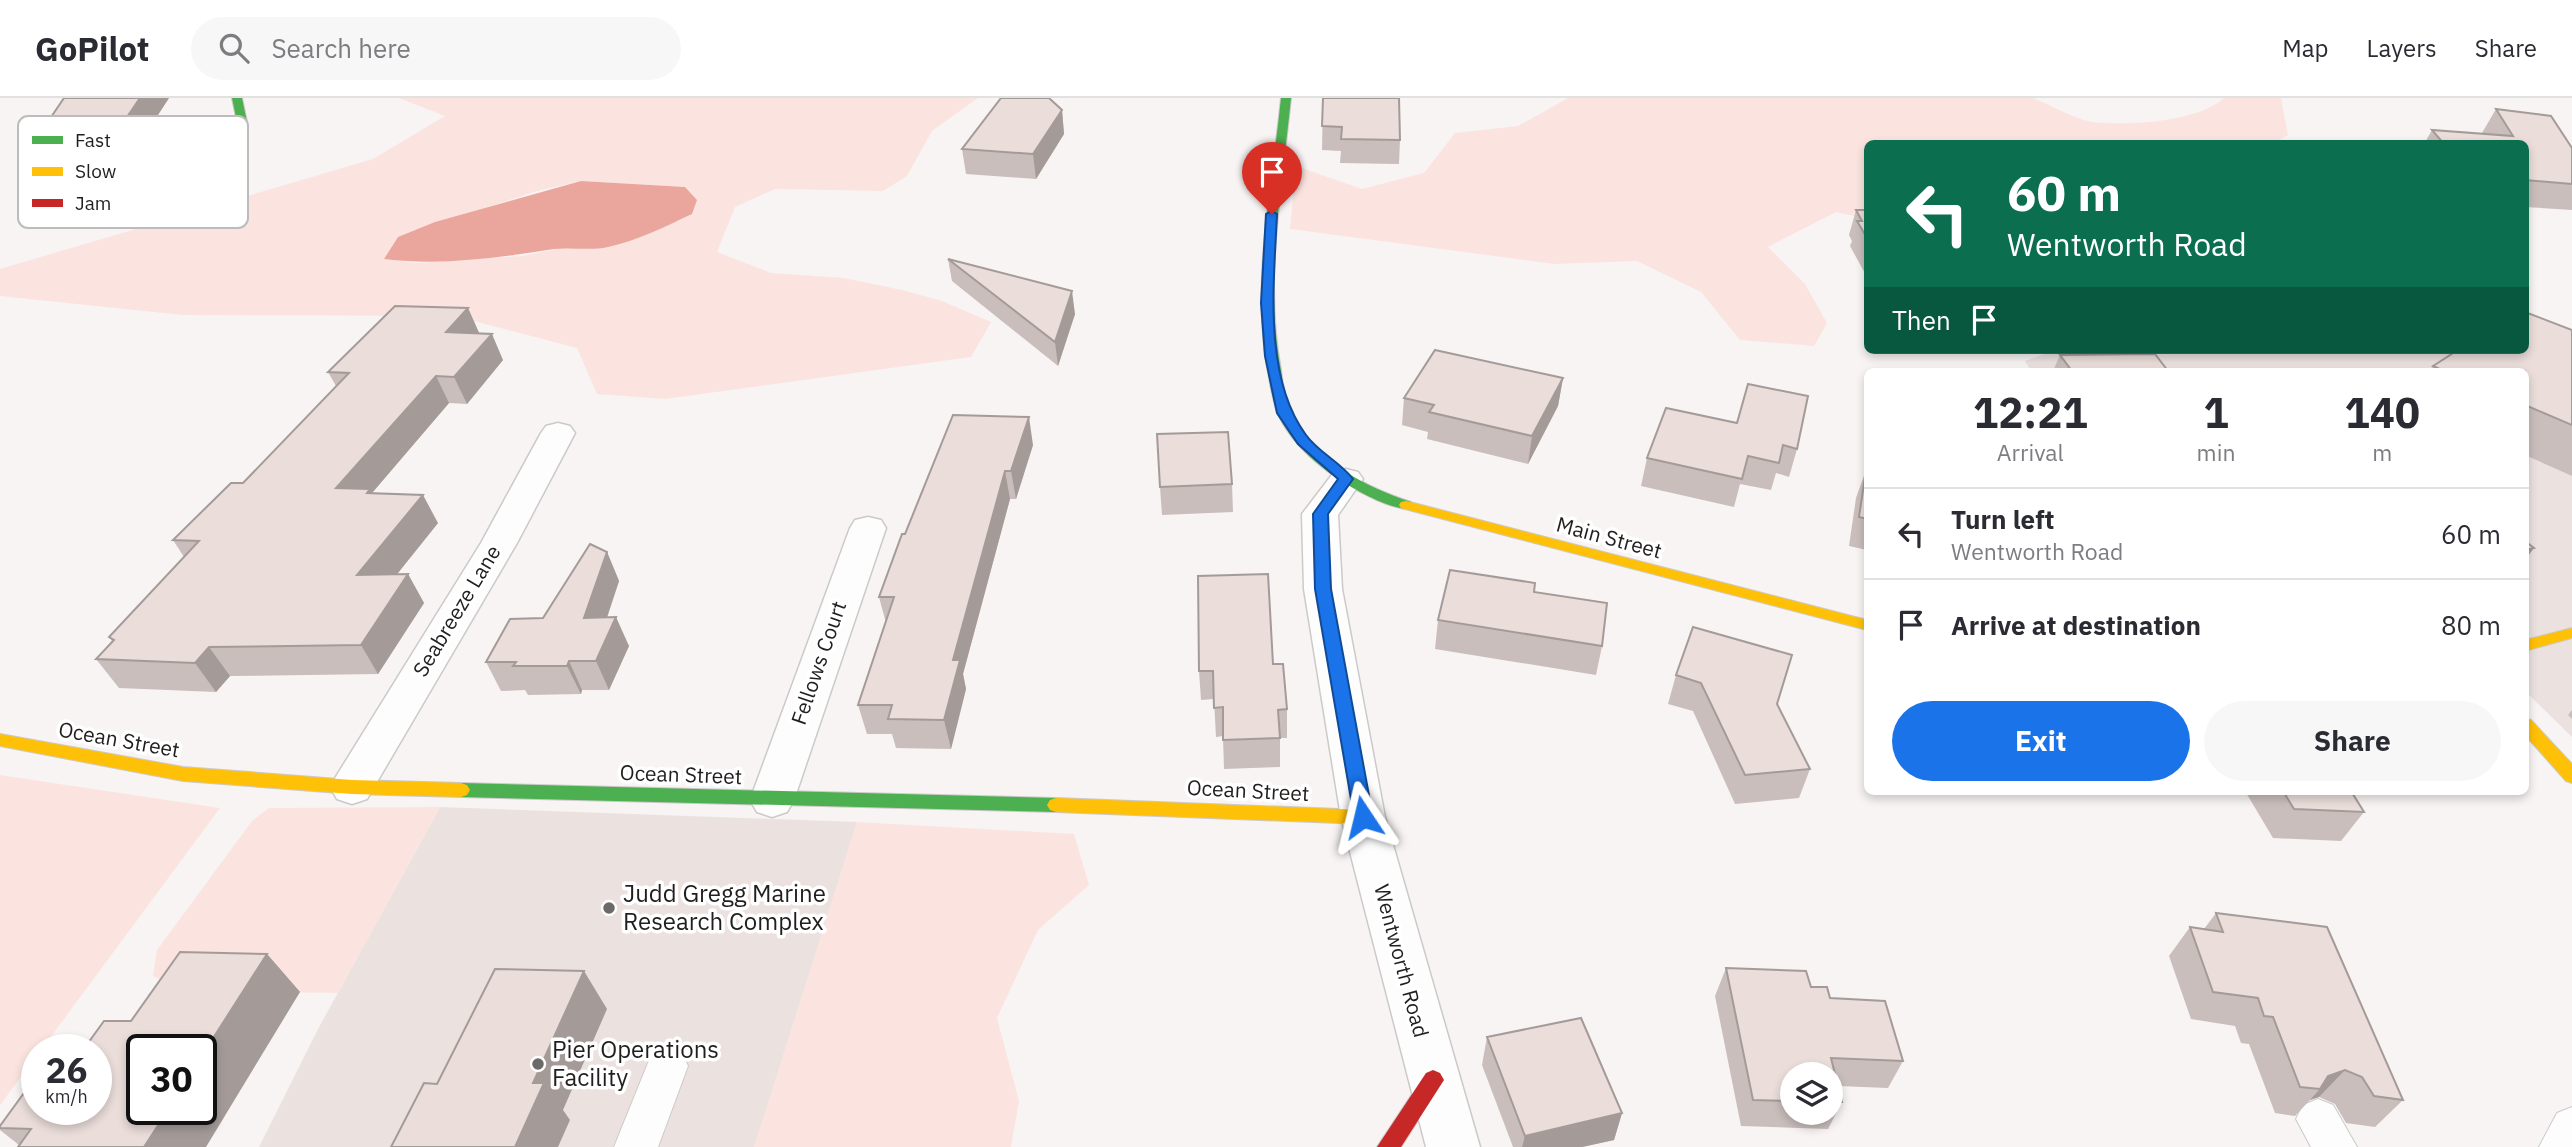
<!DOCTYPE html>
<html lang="en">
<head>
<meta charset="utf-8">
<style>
  :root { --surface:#fff; --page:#f7f7f7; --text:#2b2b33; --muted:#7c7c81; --line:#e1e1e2; --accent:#1a73e8 }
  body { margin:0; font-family:"IBM Plex Sans",sans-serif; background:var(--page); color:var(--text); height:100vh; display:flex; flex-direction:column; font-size:26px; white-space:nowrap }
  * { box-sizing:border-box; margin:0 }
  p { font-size:23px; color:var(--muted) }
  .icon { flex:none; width:38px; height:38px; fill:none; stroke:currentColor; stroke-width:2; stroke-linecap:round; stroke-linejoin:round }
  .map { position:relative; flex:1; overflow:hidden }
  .side { position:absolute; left:1864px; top:270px; width:665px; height:427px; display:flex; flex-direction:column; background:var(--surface); border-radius:10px; box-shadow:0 4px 10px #0003 }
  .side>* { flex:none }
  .banner { position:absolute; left:1864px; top:42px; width:665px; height:214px; border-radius:10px; box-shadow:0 4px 10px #0003; background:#0b6e4f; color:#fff; overflow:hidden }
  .tools { position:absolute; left:1780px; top:964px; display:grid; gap:14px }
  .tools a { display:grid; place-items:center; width:63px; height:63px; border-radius:50%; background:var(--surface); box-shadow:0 4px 10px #0003; font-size:35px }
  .speed { position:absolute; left:21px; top:936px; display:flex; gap:14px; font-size:35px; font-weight:700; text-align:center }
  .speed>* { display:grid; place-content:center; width:91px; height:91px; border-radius:50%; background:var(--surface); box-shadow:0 4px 10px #0003; line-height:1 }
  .speed small { font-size:18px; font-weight:400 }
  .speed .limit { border:4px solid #111; border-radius:10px; background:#fff; color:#111 }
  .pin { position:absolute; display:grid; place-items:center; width:60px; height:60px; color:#fff; margin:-72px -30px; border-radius:50% 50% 50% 0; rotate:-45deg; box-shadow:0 0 7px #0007 }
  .pin .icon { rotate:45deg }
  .me { position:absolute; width:77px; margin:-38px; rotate:350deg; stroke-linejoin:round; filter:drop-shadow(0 0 5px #0008) }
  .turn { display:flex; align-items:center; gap:24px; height:147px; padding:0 28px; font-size:32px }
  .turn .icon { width:91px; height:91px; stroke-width:2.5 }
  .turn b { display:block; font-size:49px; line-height:60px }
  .then { display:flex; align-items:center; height:66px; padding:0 28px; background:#0003; gap:14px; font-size:26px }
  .eta { display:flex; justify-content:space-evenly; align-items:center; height:119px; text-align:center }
  .eta b { font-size:42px; font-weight:700; line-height:49px }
  .cta { display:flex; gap:14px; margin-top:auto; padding:14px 28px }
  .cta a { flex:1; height:80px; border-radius:42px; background:var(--accent); color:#fff; font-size:28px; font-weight:700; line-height:80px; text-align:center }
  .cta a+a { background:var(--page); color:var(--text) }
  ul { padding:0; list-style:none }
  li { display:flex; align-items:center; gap:21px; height:91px; padding:0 28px; border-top:2px solid var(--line) }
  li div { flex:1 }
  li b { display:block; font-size:26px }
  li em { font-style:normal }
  header { display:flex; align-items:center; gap:42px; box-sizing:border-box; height:98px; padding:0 35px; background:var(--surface); border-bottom:2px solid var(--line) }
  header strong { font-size:33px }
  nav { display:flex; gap:38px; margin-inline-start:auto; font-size:24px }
  .search { width:490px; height:63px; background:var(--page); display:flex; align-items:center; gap:18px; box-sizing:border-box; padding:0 24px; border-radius:38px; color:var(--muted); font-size:26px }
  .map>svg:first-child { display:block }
</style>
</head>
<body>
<header>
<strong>GoPilot</strong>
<div class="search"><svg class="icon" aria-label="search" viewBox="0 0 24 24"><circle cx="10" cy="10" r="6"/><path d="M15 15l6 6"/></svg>Search here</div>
<nav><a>Map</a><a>Layers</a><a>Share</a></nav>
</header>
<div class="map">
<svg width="2572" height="1049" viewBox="0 0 2572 1049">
  <rect width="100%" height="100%" fill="#f7f4f3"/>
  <g fill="#ebe2e0">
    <polygon points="2572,240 2572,639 2525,593 2525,273 2031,273 2025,263 2055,252 2525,252"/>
    <polygon points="440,709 857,724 759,1049 259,1049 318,931"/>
  </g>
  <g fill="#fbe4e0" fill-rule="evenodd">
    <path d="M399,0H978L932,33L907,78L883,93L775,91L735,109L717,154L771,175L844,180L902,192L942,203L991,224L971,259L665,301L597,296L577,250L455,218L182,217L0,198V171L373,61L445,18ZM581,83L685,89L607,149L557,151L522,158L416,165L385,161L398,139L537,93Z"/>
    <path d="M1568,0H2033C2051,7 2074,21 2093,24C2128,28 2198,24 2224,0H2281L2288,37L2271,46H1867V121L1836,114L1768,149L1805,186L1827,225L1814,248L1740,242L1701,194L1637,163L1555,166L1290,131L1296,68L1362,91L1424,75L1455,35L1518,28Z"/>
    <polygon points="0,677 220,710 41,952 37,952 37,957 0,1007"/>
    <polygon points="440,709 338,895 215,893 177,889 153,878 157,852 252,723 269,710"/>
    <polygon points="857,724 1074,736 1089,787 1038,832 997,920 1019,1003 1011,1049 754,1049"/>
  </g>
  <path fill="#eaa69d" d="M581,83L685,89L697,102L692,116C666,128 637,143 608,149C591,153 572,149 554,151C498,160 441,168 384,161L398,139L435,124Z"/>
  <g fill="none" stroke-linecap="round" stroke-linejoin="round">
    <defs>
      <g id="lane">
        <polygon points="667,949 682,955 688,968 658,1049 614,1049 652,955"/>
        <polygon points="2318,1001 2333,1007 2357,1049 2311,1049 2296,1021 2303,1007"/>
        <polygon points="2572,1009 2572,1049 2539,1049 2557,1015"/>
      </g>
      <g id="street">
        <polygon points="558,325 570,328 575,335 517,445 367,701 352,706 337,701 330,689 337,677 481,445 541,335 546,328"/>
        <polygon points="1346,371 1358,374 1363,381 1338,417 1342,491 1385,719 1480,1049 1426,1049 1341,719 1304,491 1302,416 1334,374"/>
        <polygon points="868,419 881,422 886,430 794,702 787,714 772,719 757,714 750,702 850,430 855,422"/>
      </g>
      <g id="fast">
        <polygon points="232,0 242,0 247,24 233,58 228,61 223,58 237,24"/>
        <path d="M1281,0H1291C1282,91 1264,181 1281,272C1283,287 1285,305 1292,318C1316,363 1365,389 1411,404L1413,407L1411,410C1395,414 1357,393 1343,384C1317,367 1291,345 1278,316C1272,302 1270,284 1267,269C1252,179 1272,90 1281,0Z"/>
        <polygon points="461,685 1056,700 1062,702 1065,707 1062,712 1056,714 461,699 455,697 452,692 455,687"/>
      </g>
      <g id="slow">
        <polygon points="1406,403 1867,522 1867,532 1401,410 1399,407 1401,404"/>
        <polygon points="2572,530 2572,540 2525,553 2525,542"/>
        <polygon points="2525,620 2531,622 2572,666 2572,685 2566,683 2525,637"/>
        <polygon points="0,636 183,669 352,682 461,685 467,687 470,692 467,697 461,699 352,696 183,683 0,648"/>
        <polygon points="1056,700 1363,712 1369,714 1372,719 1369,724 1363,726 1056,714 1050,712 1047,707 1050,702"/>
      </g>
      <polygon id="jam" points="1433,972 1440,975 1444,982 1401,1049 1377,1049 1426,975"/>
    </defs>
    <use href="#lane" stroke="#cccac9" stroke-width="2"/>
    <use href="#street" stroke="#cccac9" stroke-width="3"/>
    <use href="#fast" stroke="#cccac9" stroke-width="2"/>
    <use href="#slow" stroke="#cccac9" stroke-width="2"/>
    <use href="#jam" stroke="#cccac9" stroke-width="2"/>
    <use href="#lane" fill="#fefdfd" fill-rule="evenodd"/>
    <use href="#street" fill="#fefdfd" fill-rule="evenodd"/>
    <use href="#fast" fill="#4caf50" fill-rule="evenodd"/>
    <use href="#slow" fill="#ffc107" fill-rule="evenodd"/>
    <use href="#jam" fill="#c62828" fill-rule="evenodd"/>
  </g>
  <g fill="#c9bebb" fill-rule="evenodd">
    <polygon points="64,0 169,0 139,46 152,69 74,92 58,74 43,50"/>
    <polygon points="1323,0 1400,42 1399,66 1340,65 1341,53 1322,52"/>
    <polygon points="2496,11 2572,50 2572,112 2525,109 2525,46 2424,46 2432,32 2483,36 2482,35"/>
    <polygon points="1062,12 1064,36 1036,81 966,76 962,51"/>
    <polygon points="1856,112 1867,112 1867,179 1850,148 1852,143 1849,137"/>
    <polygon points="948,161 1075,216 1058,268 952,183"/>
    <polygon points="468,210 479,235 503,262 467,306 449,305 372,395 438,425 397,476 408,476 424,505 378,576 230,578 216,594 119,590 96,561 112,543 109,539 184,459 173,442 243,385 336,288 328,274"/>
    <polygon points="2572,232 2572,378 2525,357 2525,273 2430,273 2433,268"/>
    <polygon points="2060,257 2168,273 2053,273"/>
    <polygon points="1563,280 1558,308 1528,366 1427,341 1428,334 1402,327 1404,300"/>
    <polygon points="1666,310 1797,351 1789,379 1776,375 1771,392 1740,386 1734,409 1641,388 1647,360"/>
    <polygon points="1033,347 1016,401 1010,401 963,576 966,591 951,651 896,650 892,636 867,636 858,607 886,525 879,499 905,436"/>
    <polygon points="1866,372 1867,372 1867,452 1849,448 1856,400"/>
    <polygon points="1232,386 1233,414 1162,417 1160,389"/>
    <polygon points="607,454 619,483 607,520 629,548 609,592 582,592 581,596 528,597 525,592 501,593 486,564 543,520"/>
    <polygon points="1534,494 1602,548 1596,577 1435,551 1438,522"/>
    <polygon points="1273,566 1287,611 1287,640 1280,640 1280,669 1224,671 1223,638 1216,639 1214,601 1201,602 1199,573"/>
    <polygon points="1676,577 1777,606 1810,671 1799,700 1735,706 1693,613 1668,606"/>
    <polygon points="2572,612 2572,621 2568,617"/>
    <polygon points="2245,693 2351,693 2364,714 2341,743 2273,740"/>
    <polygon points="2216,815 2403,1002 2375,1029 2346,1025 2335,1006 2319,999 2310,1002 2295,1018 2275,1015 2249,946 2241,945 2235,928 2191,921 2169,858 2190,829 2204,831"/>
    <polygon points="267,856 300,894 19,1047 0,1032 0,1028 37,1012 131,923"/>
    <path d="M1726,870L1811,889L1830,900L1903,963L1888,990L1838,988L1842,1004L1828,1031L1741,1028L1715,898ZM1792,976H1830V1015H1792Z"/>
    <polygon points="1487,939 1622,1015 1614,1042 1582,1049 1513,1049 1482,967"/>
  </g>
  <g fill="#a49b99">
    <polygon points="140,0 169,0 139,46 152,69 74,92 59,68 121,28"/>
    <polygon points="1062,12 1064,36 1036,81 1033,56"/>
    <polygon points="1072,193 1075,216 1058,268 1055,244"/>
    <polygon points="468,210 480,237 446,234"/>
    <polygon points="492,236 503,262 467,306 454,279"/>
    <polygon points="436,278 449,305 372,395 386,420 336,390"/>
    <polygon points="1563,280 1558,308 1528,366 1532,338"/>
    <polygon points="1029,319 1033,347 1016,401 1011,373"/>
    <polygon points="1005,373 1010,401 963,576 966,591 951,651 944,622 953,562"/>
    <polygon points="423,397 438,425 374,505 357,477"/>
    <polygon points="2534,450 2525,462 2525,452"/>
    <polygon points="607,454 619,483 597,549 584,520"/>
    <polygon points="408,476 424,505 378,576 361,547"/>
    <polygon points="616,519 629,548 609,592 596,563"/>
    <polygon points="209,549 230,578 216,594 195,565"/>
    <polygon points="569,563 582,592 581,596 567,568"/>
    <polygon points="267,856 300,894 206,1049 144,1049 168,1012 201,1012 201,959"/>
    <polygon points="584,873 607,911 563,1012 570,1022 558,1049 515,1049 533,985"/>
    <polygon points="2345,972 2319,999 2310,1002 2320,991 2328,978"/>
    <polygon points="1622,1015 1614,1042 1582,1049 1522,1049 1525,1038"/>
  </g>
  <g fill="#eaddda" stroke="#a49b99" stroke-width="2">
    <polygon points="64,0 140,0 121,28 138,45 59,68 43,50 43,31"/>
    <polygon points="1001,0 1049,0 1062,12 1033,56 962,51"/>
    <polygon points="1323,0 1399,0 1400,42 1341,41 1342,29 1322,28"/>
    <polygon points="2496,11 2551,18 2572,50 2572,86 2525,82 2525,46 2444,46 2432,32 2513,38"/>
    <polygon points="1856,112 1867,112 1867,140 1857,123 1862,123"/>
    <polygon points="948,161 1072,193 1055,244"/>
    <polygon points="395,208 468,210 446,234 492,236 454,279 436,278 336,390 370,391 367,395 423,397 357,477 408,476 361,547 209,549 195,565 96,561 114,542 109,539 199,443 173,442 231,385 243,385 349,275 328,274"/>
    <polygon points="2525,214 2572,232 2572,327 2525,307 2525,273 2444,273 2433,268 2458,252 2525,252"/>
    <polygon points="1435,252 1563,280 1532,338 1429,314 1434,307 1404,300"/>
    <polygon points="2155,256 2168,273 2072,273 2060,257"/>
    <polygon points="1748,286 1808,298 1797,351 1783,347 1779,365 1748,358 1742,381 1647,360 1666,310 1737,325"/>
    <polygon points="953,317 1029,319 1011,373 1005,373 953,562 960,562 944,622 888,621 892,607 858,607 894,499 879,499 902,436 905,436"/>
    <polygon points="1228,334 1232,386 1160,389 1157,336"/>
    <polygon points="1866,372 1867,372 1867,421 1859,419"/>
    <polygon points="2525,443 2534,450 2525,452"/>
    <polygon points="590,446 607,454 584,520 616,519 596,563 569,563 567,568 513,568 516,564 486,564 510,521 543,520"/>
    <polygon points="1450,472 1535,485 1534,494 1607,505 1602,548 1438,522"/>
    <polygon points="1268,476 1273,566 1283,566 1287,611 1278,612 1280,640 1223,642 1223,609 1214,610 1213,573 1199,573 1198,478"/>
    <polygon points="1693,529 1792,557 1777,606 1810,671 1745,677 1701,585 1676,577"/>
    <polygon points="2283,693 2351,693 2364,714 2294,711"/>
    <polygon points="2216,815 2327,829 2403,1002 2374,998 2362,979 2345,972 2328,978 2320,991 2300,989 2273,919 2264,918 2258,900 2213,894 2190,829 2223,834"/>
    <polygon points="180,854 267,856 201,959 201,952 142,952 142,1012 168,1012 144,1049 18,1049 31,1031 0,1030 0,1028 37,977 37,1012 96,1012 96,952 83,952 104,923 131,923"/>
    <polygon points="1726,870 1806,873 1811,889 1827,889 1830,900 1885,903 1903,963 1831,960 1842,1004 1830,1004 1830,976 1792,976 1792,1003 1753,1002"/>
    <polygon points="495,871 584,873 533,985 544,985 515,1049 391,1049 424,985 437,986"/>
    <polygon points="1581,920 1622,1015 1525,1038 1487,939"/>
  </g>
  <path fill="#1a73e8" stroke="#114b97" stroke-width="2" d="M1272,113L1277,116C1274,184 1263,279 1306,337C1318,354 1340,364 1353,381L1328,416L1331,491L1373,719L1370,724H1357L1354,719L1315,491L1313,416L1338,381L1298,346L1277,315L1265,258L1261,205L1266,116Z"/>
  <g fill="#6c6969" stroke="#fff" stroke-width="2.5">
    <circle cx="609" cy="810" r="7"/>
    <circle cx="538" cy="966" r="7"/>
  </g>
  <g text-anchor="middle" stroke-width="7" stroke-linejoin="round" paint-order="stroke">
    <g font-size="21" fill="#211e1e" stroke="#fff">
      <text transform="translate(1609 440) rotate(15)" y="7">Main Street</text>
      <text transform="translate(457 513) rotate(-59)" y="7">Seabreeze Lane</text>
      <text transform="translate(819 565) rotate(-71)" y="7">Fellows Court</text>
      <text transform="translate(119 642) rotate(10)" y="7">Ocean Street</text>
      <text transform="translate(681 677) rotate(2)" y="7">Ocean Street</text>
      <text transform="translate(1248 693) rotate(3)" y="7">Ocean Street</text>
      <text transform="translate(1401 863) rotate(75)" y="7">Wentworth Road</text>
    </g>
    <g font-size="24" fill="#211e1e" stroke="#fff" text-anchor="start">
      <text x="623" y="804">Judd Gregg Marine<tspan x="623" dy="28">Research Complex</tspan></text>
      <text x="552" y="960">Pier Operations<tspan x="552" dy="28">Facility</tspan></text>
    </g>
  </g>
  <rect x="18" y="18" width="230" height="112" rx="10" fill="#fff" stroke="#bcbcbc" stroke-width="2"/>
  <rect x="32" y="38" width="31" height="8" fill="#4caf50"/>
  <rect x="32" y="69" width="31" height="9" fill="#ffc107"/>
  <rect x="32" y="101" width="31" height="8" fill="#c62828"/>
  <g font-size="19" fill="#211e1e">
    <text x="75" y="49">Fast</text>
    <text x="75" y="80">Slow</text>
    <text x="75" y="112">Jam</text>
  </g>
</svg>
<div class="tools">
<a><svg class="icon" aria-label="layers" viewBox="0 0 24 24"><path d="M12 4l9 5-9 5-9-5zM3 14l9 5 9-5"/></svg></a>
</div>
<div class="speed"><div>26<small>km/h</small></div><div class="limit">30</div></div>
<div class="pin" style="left:1272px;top:116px;background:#d93025"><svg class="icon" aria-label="arrive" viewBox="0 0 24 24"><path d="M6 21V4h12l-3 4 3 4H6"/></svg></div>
<svg class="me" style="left:1363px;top:719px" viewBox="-20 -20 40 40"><path d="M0-17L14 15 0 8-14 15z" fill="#1a73e8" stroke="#fff" stroke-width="4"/></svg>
<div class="banner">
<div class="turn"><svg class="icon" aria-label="left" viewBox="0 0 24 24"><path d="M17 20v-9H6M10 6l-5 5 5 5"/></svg><div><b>60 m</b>Wentworth Road</div></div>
<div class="then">Then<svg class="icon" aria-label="arrive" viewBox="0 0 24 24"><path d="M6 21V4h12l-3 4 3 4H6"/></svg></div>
</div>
<section class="side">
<div class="eta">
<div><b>12:21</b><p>Arrival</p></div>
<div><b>1</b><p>min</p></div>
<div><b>140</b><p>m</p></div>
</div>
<ul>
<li><svg class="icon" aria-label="left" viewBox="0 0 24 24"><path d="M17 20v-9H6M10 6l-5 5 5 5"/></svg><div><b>Turn left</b><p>Wentworth Road</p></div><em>60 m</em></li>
<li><svg class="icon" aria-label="arrive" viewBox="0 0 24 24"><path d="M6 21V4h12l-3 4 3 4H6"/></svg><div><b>Arrive at destination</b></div><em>80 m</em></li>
</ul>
<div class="cta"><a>Exit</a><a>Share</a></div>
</section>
</div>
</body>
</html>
